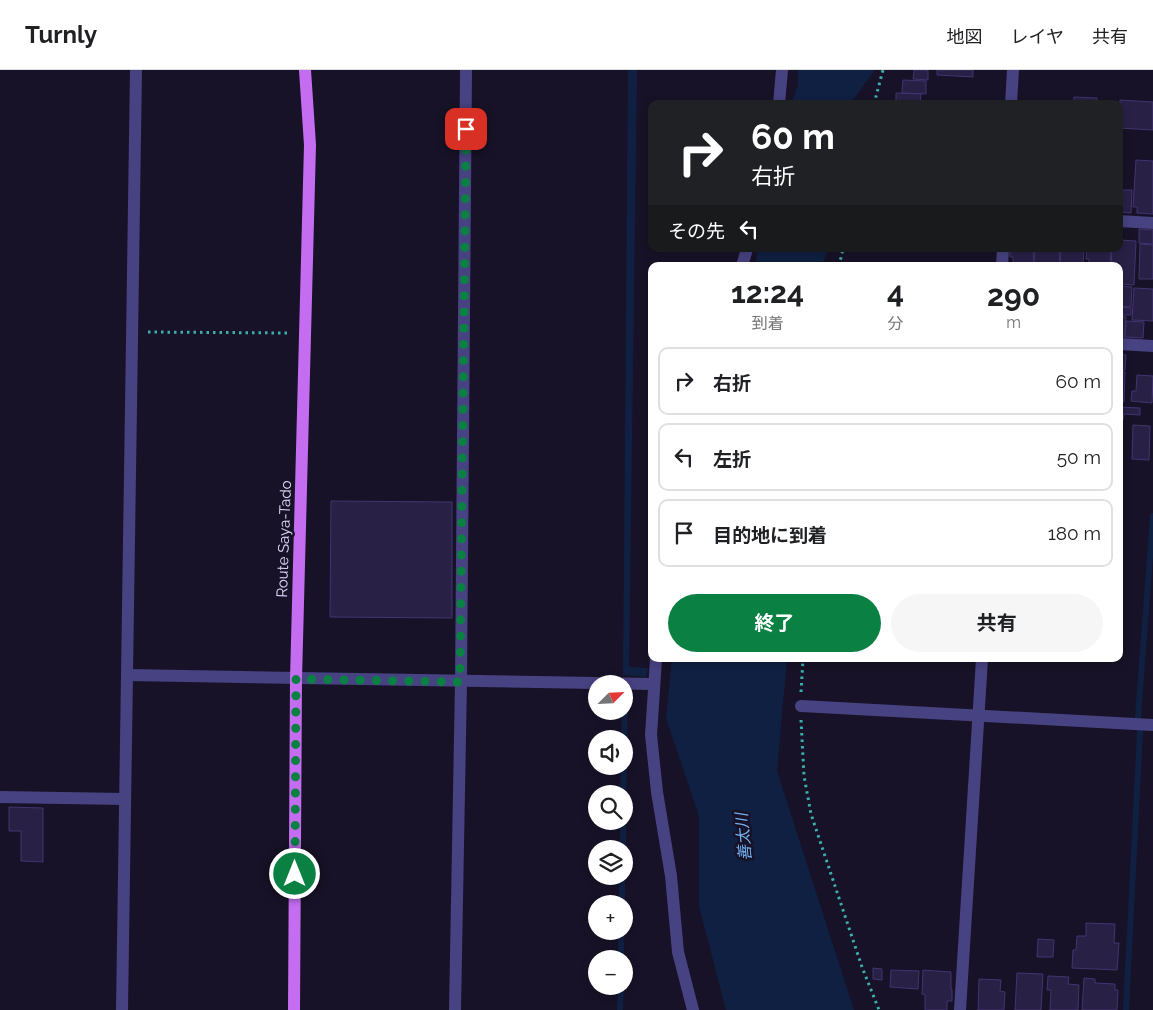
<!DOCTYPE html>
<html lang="ja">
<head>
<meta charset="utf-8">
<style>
  :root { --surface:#fff; --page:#f6f6f6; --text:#202124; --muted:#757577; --line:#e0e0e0; --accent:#0b8043 }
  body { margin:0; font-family:Raleway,"Noto Sans JP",sans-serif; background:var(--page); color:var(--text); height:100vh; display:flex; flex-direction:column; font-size:19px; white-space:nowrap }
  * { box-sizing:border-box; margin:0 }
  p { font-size:16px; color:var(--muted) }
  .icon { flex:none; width:28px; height:28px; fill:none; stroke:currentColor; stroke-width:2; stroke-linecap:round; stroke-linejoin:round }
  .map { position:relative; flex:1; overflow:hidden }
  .panel { position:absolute; left:648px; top:192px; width:475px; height:400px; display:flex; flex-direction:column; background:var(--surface); border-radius:10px; box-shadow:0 2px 8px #0003 }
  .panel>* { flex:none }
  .banner { position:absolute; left:648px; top:30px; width:475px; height:152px; border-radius:10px; box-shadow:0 2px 8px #0003; background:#202124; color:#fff; overflow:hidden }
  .needle { width:32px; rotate:66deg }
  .buttons { position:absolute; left:588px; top:605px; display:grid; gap:10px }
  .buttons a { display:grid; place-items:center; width:45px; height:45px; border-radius:50%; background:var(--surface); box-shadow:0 2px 8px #0003; font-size:25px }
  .pin { position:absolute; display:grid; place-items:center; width:42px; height:42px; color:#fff; margin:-21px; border-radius:10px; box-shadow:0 2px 8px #0006 }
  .me { position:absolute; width:55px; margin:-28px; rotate:0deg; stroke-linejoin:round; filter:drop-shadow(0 0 4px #0008) }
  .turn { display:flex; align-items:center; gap:18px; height:105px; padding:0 20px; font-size:22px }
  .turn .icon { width:65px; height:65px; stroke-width:2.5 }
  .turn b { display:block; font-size:35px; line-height:42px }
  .then { display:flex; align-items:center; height:48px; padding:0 20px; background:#0003; gap:10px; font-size:19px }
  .eta { display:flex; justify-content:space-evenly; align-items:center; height:85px; text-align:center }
  .eta b { font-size:30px; font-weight:700; line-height:35px }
  .primary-button { display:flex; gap:10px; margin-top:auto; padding:10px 20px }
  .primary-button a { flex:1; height:58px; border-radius:30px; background:var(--accent); color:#fff; font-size:20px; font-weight:700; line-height:58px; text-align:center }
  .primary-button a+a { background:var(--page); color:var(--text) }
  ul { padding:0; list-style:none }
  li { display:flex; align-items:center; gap:15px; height:68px; margin:0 10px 8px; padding:0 10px; border:2px solid var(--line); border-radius:10px }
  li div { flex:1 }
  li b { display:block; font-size:19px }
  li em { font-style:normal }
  header { display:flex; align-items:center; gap:30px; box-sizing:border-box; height:70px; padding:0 25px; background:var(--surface); border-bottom:1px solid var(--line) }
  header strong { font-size:24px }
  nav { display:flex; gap:28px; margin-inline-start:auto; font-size:18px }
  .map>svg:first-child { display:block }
</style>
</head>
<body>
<header>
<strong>Turnly</strong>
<nav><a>地図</a><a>レイヤ</a><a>共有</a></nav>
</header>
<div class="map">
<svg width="1153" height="940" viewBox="0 0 1153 940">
  <rect width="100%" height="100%" fill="#171227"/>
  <g fill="#102042">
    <polygon points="628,0 637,0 629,597 648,598 646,607 623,605"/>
    <polygon points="798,0 875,0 850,34 791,34 798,15"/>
    <polygon points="758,179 828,179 822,196 755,196"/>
    <polygon points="672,589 787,589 777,701 854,940 726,940 699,836 699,746 666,648"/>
  </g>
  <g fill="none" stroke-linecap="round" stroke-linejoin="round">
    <g stroke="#102042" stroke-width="6">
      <polyline points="1138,647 1153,446"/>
      <polyline points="624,684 625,623"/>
      <polyline points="623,724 624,696"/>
      <polyline points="623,779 623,751"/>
      <polyline points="622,834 622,806"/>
      <polyline points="621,889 621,861"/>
      <polyline points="620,940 621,916"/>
      <polyline points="1126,940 1140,661"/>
    </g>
  </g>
  <g fill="#292046" stroke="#433470">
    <polygon points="914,0 928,0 928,10 913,9"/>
    <polygon points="937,0 973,0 973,7 937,5"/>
    <polygon points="903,10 926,11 926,24 902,23"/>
    <polygon points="896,23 921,24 920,34 896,34"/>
    <polygon points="1074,27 1097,28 1097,34 1073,34"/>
    <polygon points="1120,30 1153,32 1153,60 1119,58"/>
    <polygon points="1023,32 1050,33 1050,34 1022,34"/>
    <polygon points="1136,90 1153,91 1153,144 1137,143 1137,137 1133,137"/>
    <polygon points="1119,120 1132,120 1131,143 1119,142"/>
    <polygon points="1139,159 1153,160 1153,174 1139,173"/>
    <polygon points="1119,170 1136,171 1134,215 1119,214 1119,196 1111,196 1112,179 1119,179"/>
    <polygon points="1140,174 1153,175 1153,209 1139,209"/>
    <polygon points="1010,179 1034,179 1033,196 1013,196 1013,187 1010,187"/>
    <polygon points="1035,179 1060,179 1059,196 1034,196"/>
    <polygon points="1061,179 1084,179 1083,196 1060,196"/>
    <polygon points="1087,179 1111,179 1110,196 1089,196 1089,189 1086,189"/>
    <polygon points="1119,216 1132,217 1131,237 1119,236"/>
    <polygon points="1134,218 1153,219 1153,251 1132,250"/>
    <polygon points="1119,237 1131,238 1131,245 1119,245"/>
    <polygon points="1119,246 1126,247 1124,268 1119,268"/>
    <polygon points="1126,251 1144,252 1143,268 1125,267"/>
    <polygon points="1119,284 1126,285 1125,300 1119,300"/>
    <polygon points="1119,301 1125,302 1124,332 1119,331"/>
    <polygon points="1137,305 1153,306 1152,333 1131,331 1132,321 1136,321"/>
    <polygon points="1119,337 1140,338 1140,345 1124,344 1123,350 1119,350"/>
    <polygon points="1133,355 1150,356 1149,390 1132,389"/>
    <polygon points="331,431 452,432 452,548 330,547"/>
    <polygon points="9,737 43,738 43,792 21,791 21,761 9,761"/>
    <polygon points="1086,853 1115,854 1114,873 1119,873 1117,900 1072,898 1073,880 1076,880 1077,866 1086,866"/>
    <polygon points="1038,869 1054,870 1053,887 1037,887"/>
    <polygon points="873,898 882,899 882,910 873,909"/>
    <polygon points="891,900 919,901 918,919 890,917"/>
    <polygon points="923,900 951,902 951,919 952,919 952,931 947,931 947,940 925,940 925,925 922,924"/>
    <polygon points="1017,903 1043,904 1041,940 1015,940"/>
    <polygon points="1048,906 1069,907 1068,914 1079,915 1078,940 1050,940 1051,920 1047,920"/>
    <polygon points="1084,908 1095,909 1095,913 1115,914 1115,920 1118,920 1117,940 1082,940"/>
    <polygon points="979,909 1001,910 1000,921 1005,922 1004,940 978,940"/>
  </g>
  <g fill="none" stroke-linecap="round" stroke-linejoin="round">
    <g stroke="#3cafad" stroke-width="3" stroke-dasharray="2.5 4" stroke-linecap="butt">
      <polyline points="874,34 883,0"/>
      <polyline points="839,196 843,179"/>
      <polyline points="148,262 289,263"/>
      <polyline points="801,622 803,589"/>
      <polyline points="801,650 804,706 811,744 862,897 879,940"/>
    </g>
    <g stroke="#474281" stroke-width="12">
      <polyline points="779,34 782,0"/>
      <polyline points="1011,34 1013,0"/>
      <polyline points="1119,151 1153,153"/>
      <polyline points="742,196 747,179"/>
      <polyline points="1002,196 1003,179"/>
      <polyline points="1119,274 1153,276"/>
      <polyline points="656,589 651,665 657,722 671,806 678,882 693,940"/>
      <polyline points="127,605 653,614"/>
      <polyline points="801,636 1153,655"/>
      <polyline points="0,727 125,729"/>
      <polyline points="122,940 136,0"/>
      <polyline points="455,940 461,612 466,0"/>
      <polyline points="960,940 982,589"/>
    </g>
    <polyline stroke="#c56df1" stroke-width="12" points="294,940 296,609 310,75 305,0"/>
  </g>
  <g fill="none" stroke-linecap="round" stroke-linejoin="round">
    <polyline stroke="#0b8043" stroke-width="9" stroke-dasharray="0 16.2" points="295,804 296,609 460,612 466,59"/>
  </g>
  <g text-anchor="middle" stroke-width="5" stroke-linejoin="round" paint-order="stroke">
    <g font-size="15" fill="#e0dbfc" stroke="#171227">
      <text transform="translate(284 469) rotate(-88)" y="5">Route Saya-Tado</text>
    </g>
    <g font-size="16" font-style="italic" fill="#73b2f2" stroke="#171227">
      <text transform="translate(743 767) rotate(-95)" y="6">善太川</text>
    </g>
  </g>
</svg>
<div class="buttons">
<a><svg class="needle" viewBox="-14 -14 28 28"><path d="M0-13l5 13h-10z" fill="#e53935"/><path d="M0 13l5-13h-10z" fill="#757577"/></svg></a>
<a><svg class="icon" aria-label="sound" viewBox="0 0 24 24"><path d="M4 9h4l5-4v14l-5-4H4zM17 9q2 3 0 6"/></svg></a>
<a><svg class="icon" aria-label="search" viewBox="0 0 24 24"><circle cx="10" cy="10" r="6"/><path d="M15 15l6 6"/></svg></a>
<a><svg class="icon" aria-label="layers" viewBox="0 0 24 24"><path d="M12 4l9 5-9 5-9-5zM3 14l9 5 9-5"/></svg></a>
<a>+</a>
<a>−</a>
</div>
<div class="pin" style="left:466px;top:59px;background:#d93025"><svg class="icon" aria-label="arrive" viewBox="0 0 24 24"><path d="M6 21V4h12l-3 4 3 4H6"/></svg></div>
<svg class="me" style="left:295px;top:804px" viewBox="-20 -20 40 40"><circle r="17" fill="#0b8043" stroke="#fff" stroke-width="3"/><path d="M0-11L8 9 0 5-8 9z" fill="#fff"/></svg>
<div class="banner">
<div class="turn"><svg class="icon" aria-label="right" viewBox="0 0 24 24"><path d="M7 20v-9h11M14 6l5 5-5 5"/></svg><div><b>60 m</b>右折</div></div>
<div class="then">その先<svg class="icon" aria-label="left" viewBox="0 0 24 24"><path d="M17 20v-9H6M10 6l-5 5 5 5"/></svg></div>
</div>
<section class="panel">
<div class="eta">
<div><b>12:24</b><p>到着</p></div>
<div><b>4</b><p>分</p></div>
<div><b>290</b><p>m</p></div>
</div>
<ul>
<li><svg class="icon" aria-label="right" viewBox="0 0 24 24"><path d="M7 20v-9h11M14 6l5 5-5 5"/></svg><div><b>右折</b></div><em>60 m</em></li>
<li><svg class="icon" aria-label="left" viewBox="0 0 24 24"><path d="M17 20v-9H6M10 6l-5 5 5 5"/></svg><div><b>左折</b></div><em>50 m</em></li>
<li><svg class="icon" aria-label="arrive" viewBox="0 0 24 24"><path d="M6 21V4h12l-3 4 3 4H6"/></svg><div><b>目的地に到着</b></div><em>180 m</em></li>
</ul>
<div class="primary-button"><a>終了</a><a>共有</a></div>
</section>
</div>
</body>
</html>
